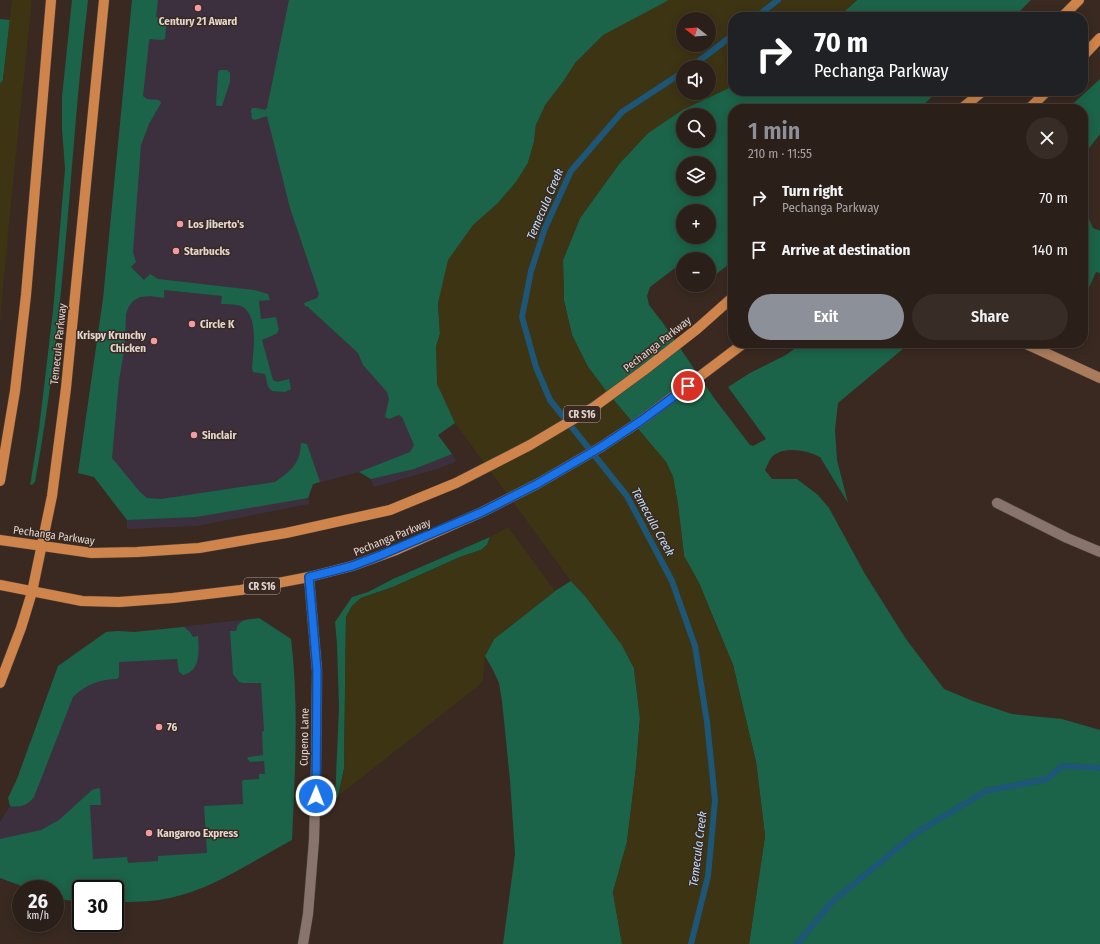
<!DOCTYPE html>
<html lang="en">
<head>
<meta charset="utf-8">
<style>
  :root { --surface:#2b1f19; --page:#372c26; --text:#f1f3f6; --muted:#a6a2a2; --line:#473d38; --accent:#8c9099 }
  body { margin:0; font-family:"Fira Sans Condensed",sans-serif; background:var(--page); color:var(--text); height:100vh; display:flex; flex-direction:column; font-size:15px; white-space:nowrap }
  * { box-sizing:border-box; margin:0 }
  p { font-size:13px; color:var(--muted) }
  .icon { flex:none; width:22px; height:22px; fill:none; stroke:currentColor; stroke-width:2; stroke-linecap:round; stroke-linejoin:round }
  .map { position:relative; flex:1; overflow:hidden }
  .sheet { position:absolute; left:728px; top:104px; width:360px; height:244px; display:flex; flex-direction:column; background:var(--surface); border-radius:16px; box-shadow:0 2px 10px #0003,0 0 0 1px var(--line) }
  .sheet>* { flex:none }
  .top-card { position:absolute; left:728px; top:12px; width:360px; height:84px; border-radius:16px; box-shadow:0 2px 10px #0003,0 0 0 1px var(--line); background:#202124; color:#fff; overflow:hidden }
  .needle { width:26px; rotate:287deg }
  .buttons { position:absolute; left:676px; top:12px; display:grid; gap:8px }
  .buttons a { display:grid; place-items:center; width:40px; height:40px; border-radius:50%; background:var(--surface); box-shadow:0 2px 10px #0003,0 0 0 1px var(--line); font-size:20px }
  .speed { position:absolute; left:12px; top:880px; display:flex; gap:8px; font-size:20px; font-weight:700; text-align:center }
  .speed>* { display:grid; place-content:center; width:52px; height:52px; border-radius:50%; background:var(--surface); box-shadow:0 2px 10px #0003,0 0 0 1px var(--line); line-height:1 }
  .speed small { font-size:10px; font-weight:400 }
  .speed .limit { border:2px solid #111; border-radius:6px; background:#fff; color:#111 }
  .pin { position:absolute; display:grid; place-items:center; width:34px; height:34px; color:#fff; margin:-17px; border:2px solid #fff; border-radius:50%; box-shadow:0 1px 4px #0007 }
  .me { position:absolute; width:44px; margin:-22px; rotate:1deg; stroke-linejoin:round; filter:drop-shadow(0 0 3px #0008) }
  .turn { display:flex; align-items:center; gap:14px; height:84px; padding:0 20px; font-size:18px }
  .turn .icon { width:52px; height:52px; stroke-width:2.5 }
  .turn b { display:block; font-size:28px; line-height:34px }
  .round { display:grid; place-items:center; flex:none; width:42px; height:42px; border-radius:21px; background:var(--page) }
  .headline { display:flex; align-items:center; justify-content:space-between; height:68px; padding:0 20px }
  h1 { font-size:24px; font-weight:600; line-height:30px; color:var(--accent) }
  .action { display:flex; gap:8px; margin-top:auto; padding:8px 20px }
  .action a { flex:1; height:46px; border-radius:24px; background:var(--accent); color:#fff; font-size:16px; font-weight:600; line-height:46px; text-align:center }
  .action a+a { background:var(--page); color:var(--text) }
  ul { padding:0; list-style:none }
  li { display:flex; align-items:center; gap:12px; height:52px; padding:0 20px }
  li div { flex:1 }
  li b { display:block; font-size:15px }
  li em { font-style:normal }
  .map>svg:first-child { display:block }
</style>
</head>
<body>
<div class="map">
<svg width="1100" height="944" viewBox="0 0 1100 944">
  <rect width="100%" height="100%" fill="#392921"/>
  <g fill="#3c303e">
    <polygon points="132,0 316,0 307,42 455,423 438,435 457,461 437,469 374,487 371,479 359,472 314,484 308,498 309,504 197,526 127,529 127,520 94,477 78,473 103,299"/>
    <polygon points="259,618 291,639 293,660 296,718 292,840 230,875 205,887 169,898 133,902 115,902 115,889 81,889 81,901 65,900 55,897 55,889 30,889 0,878 0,822 10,806 8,798 17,779 118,631 134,632 153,630"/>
  </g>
  <g fill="#1b6349" fill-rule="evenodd">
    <path d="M72,0H88C82,51 77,103 73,154C64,264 55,374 35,482L32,485L30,484L31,480L39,429L53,311L65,169L62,129V97Z"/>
    <path d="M132,0H158L156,17L167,18L165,39L162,40L150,39L149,42L143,96L147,99L159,100L161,103L149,124L141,145L133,252L136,262L131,267L144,280L150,274L158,279L254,290L268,294L270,300L259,301L261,319L276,317L279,330L276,334L262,340L273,380L277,382L289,379L291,389L285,392L272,391L268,387L265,374L253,372L252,369C253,353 259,317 243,307C237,304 228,304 221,304L222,296L164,290V298L150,296L140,297L133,301L129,306L126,314L125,345L119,380L112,458L140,492L147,498L161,499L275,482C291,471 300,464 301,443L307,444L320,482L313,484L308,498L196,517L127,520L94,477L78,473L103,299Z"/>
    <polygon points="289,0 669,0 576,62 536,125 534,142 528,163 516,182 499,202 438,303 440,334 436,347 449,409 455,423 438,435 452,454 414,469 371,479 359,472 410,452 414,445 402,417 399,415 389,419 385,417 389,399 387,392 363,365 358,353 308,307 305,306 304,303 317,298 319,294 290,208 267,116 255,120 252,119 251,111 252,108 257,108 265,110 267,108"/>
    <polygon points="857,0 1031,0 1014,17 838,17"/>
    <polygon points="0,19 10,20 3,80 0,84"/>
    <polygon points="220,70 227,70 230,73 230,82 222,106 218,106 216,105 218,72"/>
    <polygon points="1100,79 1100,134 1083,156 1083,109 1067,109"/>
    <path d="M733,86V91H938L919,109H733V261L715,275L709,269V259H701L690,256L686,259H683V262L650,287L647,296L649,305L663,323L714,398L750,445L753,446L766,439L728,387L750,373L786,355L802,343H910L838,403L835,430L837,460L848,503L820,457C807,450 782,445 771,458C769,461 767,466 765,470L772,479H797L818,495L829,508L865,574L906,639L944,689L973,701L1012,714L1062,719L1100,730V944H749L765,836L756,762L733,665L699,583L684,556L678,505L673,477L666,462L606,391L588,367L572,335L564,301L563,260L580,218L619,164L648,133L682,110ZM683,115H709V141H683ZM683,163H709V189H683ZM683,211H709V237H683Z"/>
    <polygon points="1083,205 1093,228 1100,231 1100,273 1096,272 1083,301"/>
    <polygon points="490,537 487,545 481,550 460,557 393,587 361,598 352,606 346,617 344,769 338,796 335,799 339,708 337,644 335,622 352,597 368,592 393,579"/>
    <polygon points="571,581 586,597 622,645 634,668 640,718 636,768 627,842 613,892 622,944 503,944 515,854 510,780 502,701 499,683 493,670 485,656 494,639 555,591"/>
    <path d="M259,618L291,639C299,704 295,774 292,840C252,861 215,888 170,898C153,902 133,902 115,902V889H81V901L65,900L55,897V889H30L0,878V839L41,830L59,820L92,790L98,788L100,789L101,805H90L93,859L127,857L128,863L158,861V856L207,853L204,806L243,804L242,782L243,780L259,779V774H265L264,761L250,762L247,758L249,757L263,755L262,732L264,731L261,683H243L239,682L233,674L230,631H236C239,618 247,620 259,618Z"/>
    <path d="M184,627L190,632L193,637L198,636C199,650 201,671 183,675L179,672L177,659L119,662V677L117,679C100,679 85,685 73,697L34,797C28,805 20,808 10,806L8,798L17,779L58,666L106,632L118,631L134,632Z"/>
  </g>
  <g fill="#3d3414" fill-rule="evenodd">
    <polygon points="12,0 32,0 13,182 0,321 0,84 3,80"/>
    <path d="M669,0H857L838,17H733V86L682,110L648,133L619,164L580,218L563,260L564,301L572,335L588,367L606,391L666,462L673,477L678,505L684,556L699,583L733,665L756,762L765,836L749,944H622L613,892L627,842L636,768L640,718L634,668L622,645L586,597L571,581L455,423L437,384L436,347L440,334L438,303L448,260L473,225L499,202L516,182L528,163L534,142L536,125L545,105L562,83L576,62L603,35ZM683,19H709V45H683ZM683,67H709V93H683Z"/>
    <polygon points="508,527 555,591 494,639 485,656 483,681 477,687 338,796 344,769 346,617 352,606 361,598 393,587 460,557 481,550 487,545 490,537"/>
  </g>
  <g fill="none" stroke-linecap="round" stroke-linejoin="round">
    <g stroke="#1d5676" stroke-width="6">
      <polyline points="756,17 778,0"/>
      <polyline points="691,67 733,35"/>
      <polyline points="683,72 622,112 571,171 545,228 531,271 522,317 536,367 550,400 627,496 672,581 695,646 707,722 715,800 708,876 691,944"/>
      <polyline points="797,944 832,902 916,833 986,791 1047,779 1062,766 1100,768"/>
    </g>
    <defs>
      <g id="street">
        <polyline points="997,503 1067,538 1100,552"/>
        <polyline points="303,944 308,914 314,840 316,767 317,671 309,577"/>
      </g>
      <polyline id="secondary" points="1024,343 1100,378"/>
      <g id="primary">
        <polyline points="1062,17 1079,0"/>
        <polyline points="1083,56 1100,38"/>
        <polyline points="961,109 983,91"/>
        <polyline points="1029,109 1047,91"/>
        <polyline points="0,481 15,391 26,295 51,0"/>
        <polyline points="0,540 92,553 137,552 199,548 286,533 390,510 456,483 530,445 594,407 643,371 697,329 733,297"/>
        <polyline points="0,585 82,601 119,602 173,598 241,590 309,577 352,566 396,550 482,512 537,484 601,447 642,420 744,343"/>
        <polyline points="0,683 21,628 32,592 52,496 66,388 104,0"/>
      </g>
    </defs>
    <use href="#street" stroke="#52443e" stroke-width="11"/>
    <use href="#secondary" stroke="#52443e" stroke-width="11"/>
    <use href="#primary" stroke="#52443e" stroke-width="11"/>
    <use href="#street" stroke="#88746c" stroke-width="10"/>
    <use href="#secondary" stroke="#ab7c5b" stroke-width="10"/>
    <use href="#primary" stroke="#ce844a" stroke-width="10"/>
  </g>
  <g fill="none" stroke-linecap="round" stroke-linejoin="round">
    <defs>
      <polyline id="route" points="316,796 317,671 309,577 352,566 381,555 482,512 537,484 601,447 642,420 688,386"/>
    </defs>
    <use href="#route" stroke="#114b97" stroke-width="10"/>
    <use href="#route" stroke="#1a73e8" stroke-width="7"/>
  </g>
  <g fill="#f49aa4" stroke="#392921" stroke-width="1.5">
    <circle cx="198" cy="8" r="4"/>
    <circle cx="180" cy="224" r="4"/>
    <circle cx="176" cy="251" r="4"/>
    <circle cx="192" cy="324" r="4"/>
    <circle cx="154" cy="341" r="4"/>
    <circle cx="194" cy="435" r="4"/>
    <circle cx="159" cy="727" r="4"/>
    <circle cx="149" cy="833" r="4"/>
  </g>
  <g text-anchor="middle" stroke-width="3" stroke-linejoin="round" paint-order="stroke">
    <g fill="#392921" stroke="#afa29c" stroke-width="1">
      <rect x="564" y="406" width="36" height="16" rx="3"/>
      <rect x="244" y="578" width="36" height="16" rx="3"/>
    </g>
    <g font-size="10" font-weight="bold" fill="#e2d6d1">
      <text x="582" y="418">CR S16</text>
      <text x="262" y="590">CR S16</text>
    </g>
    <g font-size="11" font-weight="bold" fill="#e2d6d1" stroke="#392921" text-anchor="start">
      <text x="198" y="25" text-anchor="middle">Century 21 Award</text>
      <text x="188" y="228">Los Jiberto's</text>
      <text x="184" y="255">Starbucks</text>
      <text x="200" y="328">Circle K</text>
      <text x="146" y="339" text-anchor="end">Krispy Krunchy<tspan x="146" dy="13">Chicken</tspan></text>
      <text x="202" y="439">Sinclair</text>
      <text x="167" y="731">76</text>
      <text x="157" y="837">Kangaroo Express</text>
    </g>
    <g font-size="11" fill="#e2d6d1" stroke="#392921">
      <text transform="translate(58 344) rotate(-84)" y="4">Temecula Parkway</text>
      <text transform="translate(657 344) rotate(-38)" y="4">Pechanga Parkway</text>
      <text transform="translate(54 535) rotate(8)" y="4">Pechanga Parkway</text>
      <text transform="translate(392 537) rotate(-22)" y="4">Pechanga Parkway</text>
      <text transform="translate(304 737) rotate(-89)" y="4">Cupeno Lane</text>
    </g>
    <g font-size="12" font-style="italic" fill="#bde2fb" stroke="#392921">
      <text transform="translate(545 204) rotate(-67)" y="4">Temecula Creek</text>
      <text transform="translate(653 522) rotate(61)" y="4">Temecula Creek</text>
      <text transform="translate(698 849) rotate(-83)" y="4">Temecula Creek</text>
    </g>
  </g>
</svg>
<div class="buttons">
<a><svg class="needle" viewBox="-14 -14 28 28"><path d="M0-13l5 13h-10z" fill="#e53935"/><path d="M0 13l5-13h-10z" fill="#a6a2a2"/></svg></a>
<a><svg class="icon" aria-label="sound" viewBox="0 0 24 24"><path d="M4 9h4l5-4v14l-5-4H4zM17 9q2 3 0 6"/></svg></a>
<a><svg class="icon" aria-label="search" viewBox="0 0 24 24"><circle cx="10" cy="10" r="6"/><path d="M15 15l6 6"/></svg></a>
<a><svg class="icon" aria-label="layers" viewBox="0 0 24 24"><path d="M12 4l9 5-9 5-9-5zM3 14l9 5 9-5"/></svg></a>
<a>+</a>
<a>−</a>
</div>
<div class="speed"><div>26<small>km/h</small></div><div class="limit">30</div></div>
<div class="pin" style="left:688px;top:386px;background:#d93025"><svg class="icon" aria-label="arrive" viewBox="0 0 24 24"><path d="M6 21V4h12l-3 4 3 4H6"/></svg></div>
<svg class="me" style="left:316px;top:796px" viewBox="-20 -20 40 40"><circle r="17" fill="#1a73e8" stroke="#fff" stroke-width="3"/><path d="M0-11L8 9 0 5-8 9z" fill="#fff"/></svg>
<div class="top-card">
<div class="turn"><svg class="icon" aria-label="right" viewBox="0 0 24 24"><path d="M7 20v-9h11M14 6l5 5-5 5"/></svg><div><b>70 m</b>Pechanga Parkway</div></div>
</div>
<section class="sheet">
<div class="headline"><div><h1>1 min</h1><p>210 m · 11:55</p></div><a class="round"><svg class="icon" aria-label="close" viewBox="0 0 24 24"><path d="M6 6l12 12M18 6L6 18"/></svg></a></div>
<ul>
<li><svg class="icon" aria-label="right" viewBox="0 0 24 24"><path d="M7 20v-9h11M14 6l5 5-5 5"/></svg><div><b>Turn right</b><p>Pechanga Parkway</p></div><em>70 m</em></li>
<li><svg class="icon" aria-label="arrive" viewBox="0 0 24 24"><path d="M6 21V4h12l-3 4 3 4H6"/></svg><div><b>Arrive at destination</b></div><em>140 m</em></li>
</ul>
<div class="action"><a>Exit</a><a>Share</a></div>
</section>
</div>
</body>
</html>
